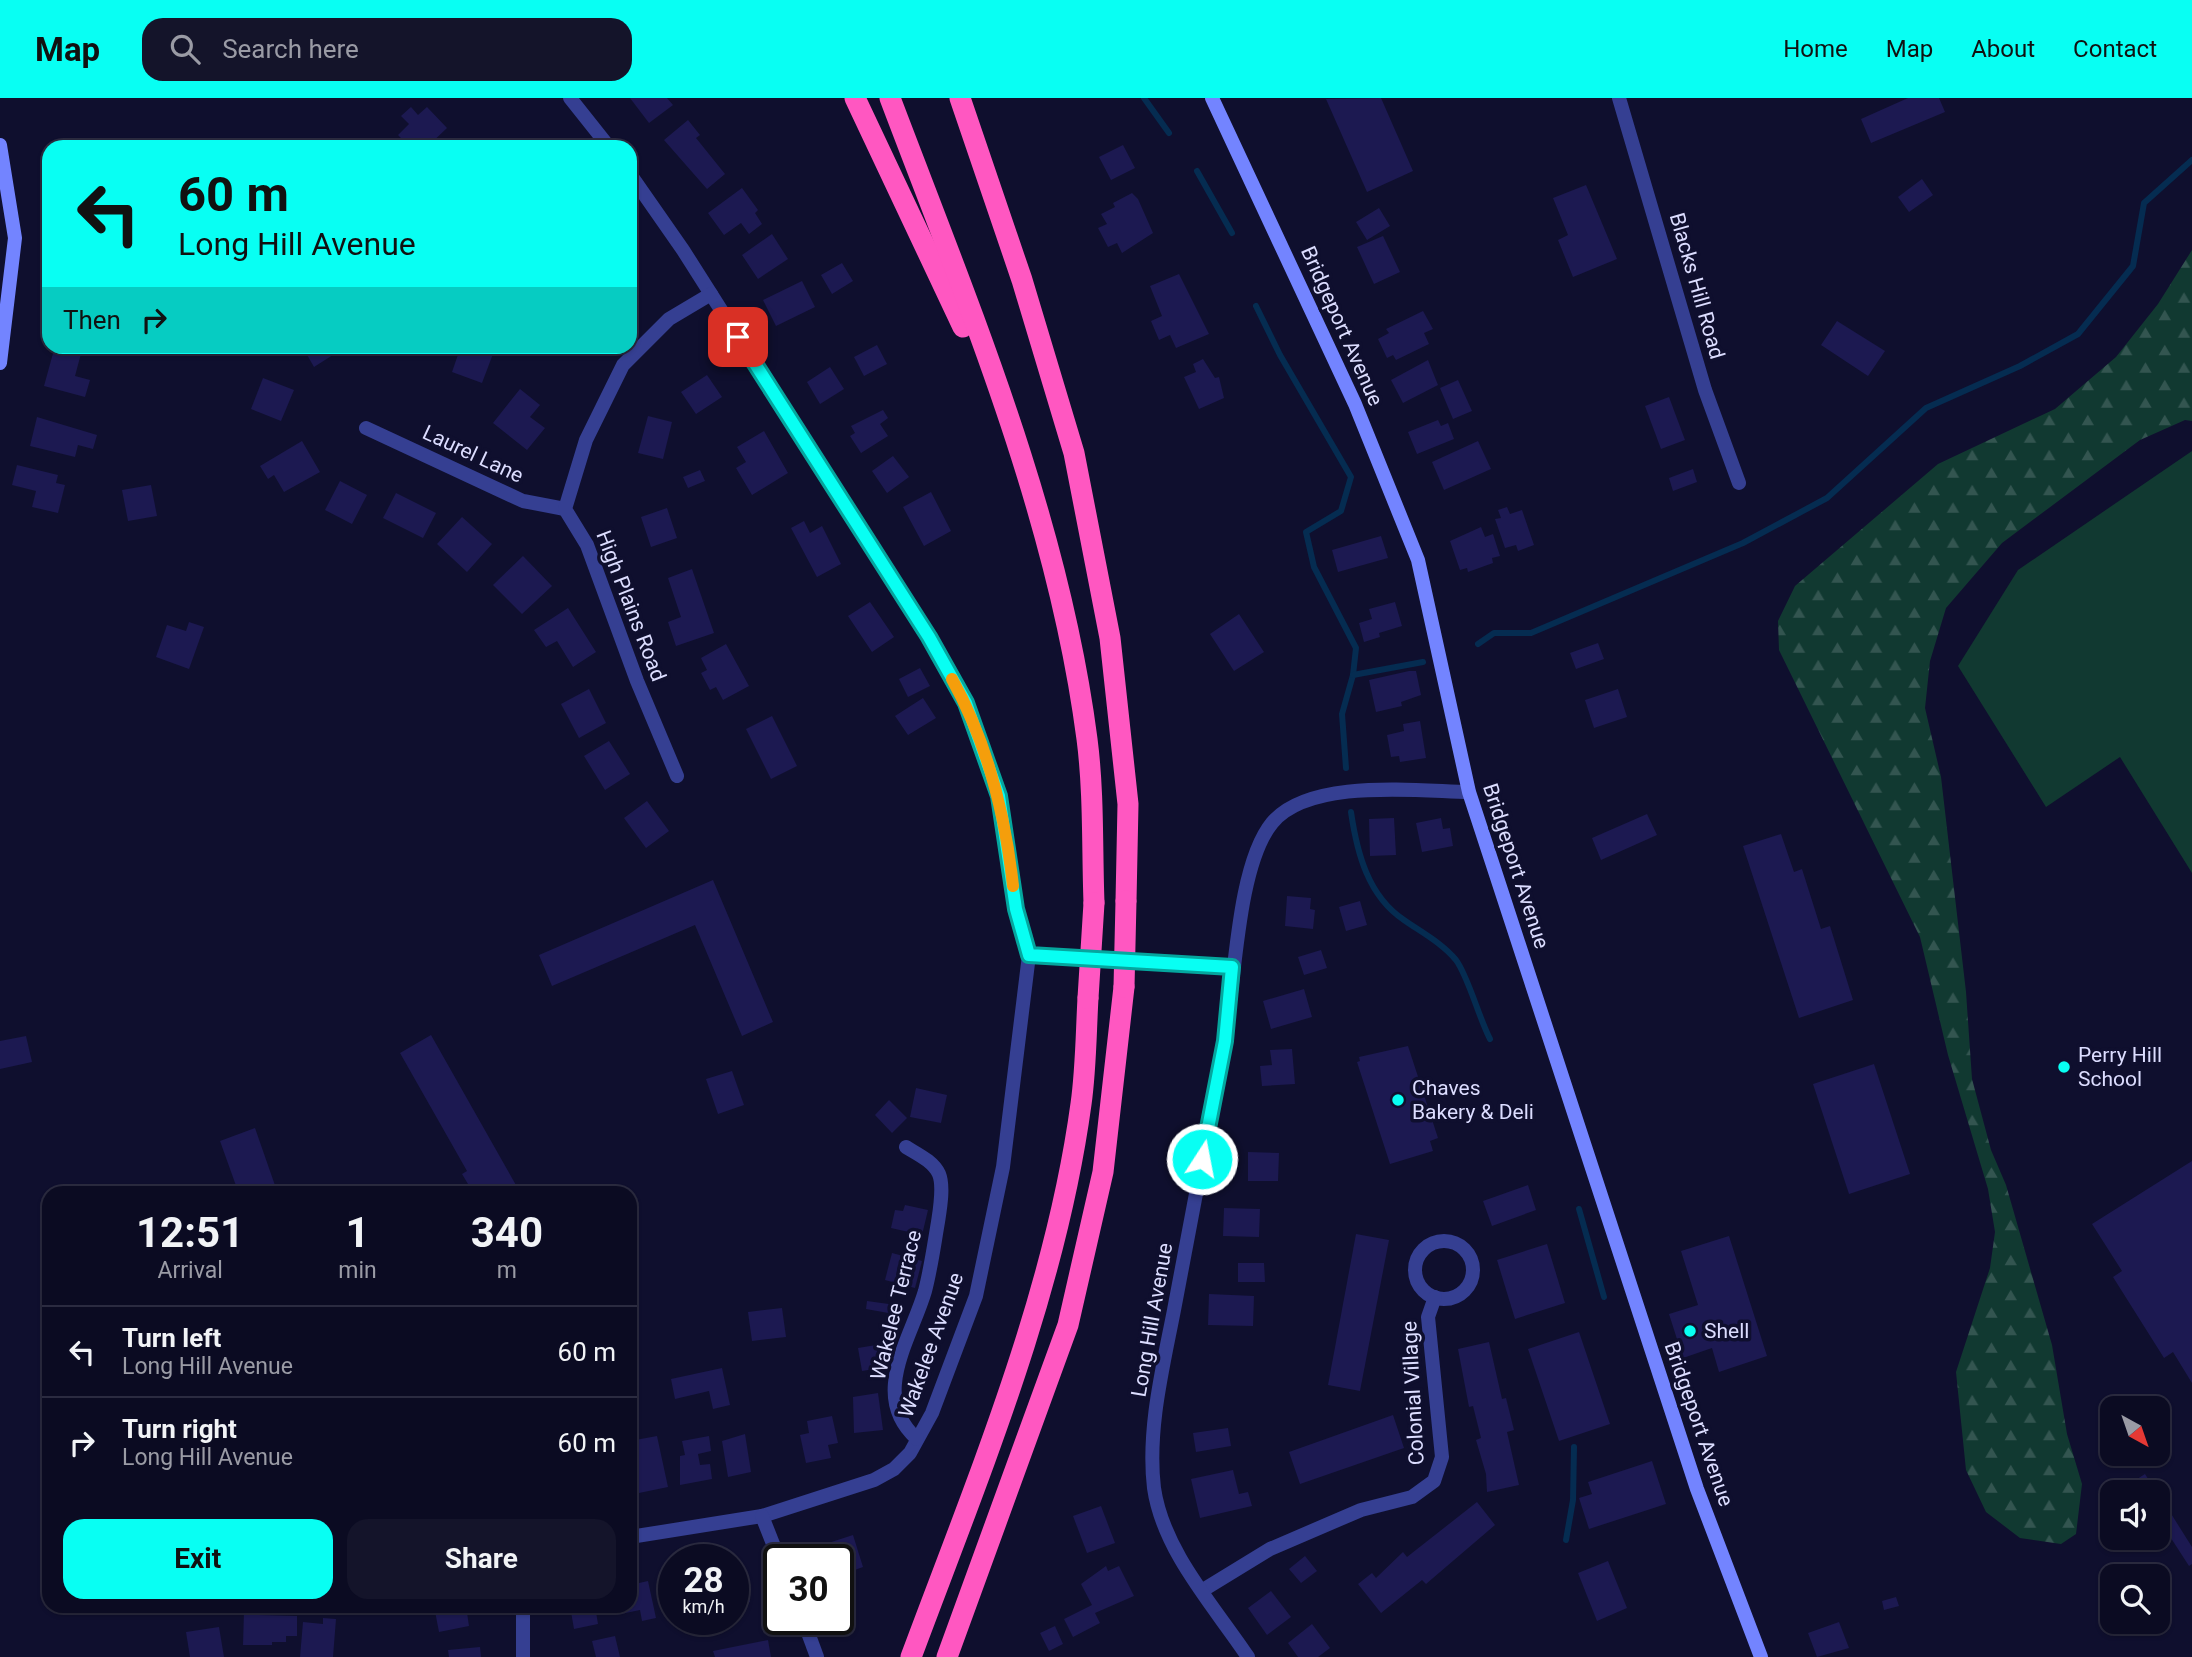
<!DOCTYPE html>
<html lang="en">
<head>
<meta charset="utf-8">
<style>
  :root { --surface:#0b0b22; --page:#14142a; --text:#f1f3f6; --muted:#9a9ba5; --line:#2b2b40; --accent:#08fff3 }
  body { margin:0; font-family:Roboto,sans-serif; background:var(--page); color:var(--text); height:100vh; display:flex; flex-direction:column; font-size:26px; white-space:nowrap }
  * { box-sizing:border-box; margin:0 }
  p { font-size:23px; color:var(--muted) }
  .icon { flex:none; width:38px; height:38px; fill:none; stroke:currentColor; stroke-width:2; stroke-linecap:round; stroke-linejoin:round }
  .map { position:relative; flex:1; overflow:hidden }
  .details { position:absolute; left:42px; top:1088px; width:595px; height:427px; display:flex; flex-direction:column; background:var(--surface); border-radius:21px; box-shadow:0 2px 5px #0004,0 0 0 2px var(--line) }
  .details>* { flex:none }
  .hud { position:absolute; left:42px; top:42px; width:595px; height:214px; border-radius:21px; box-shadow:0 2px 5px #0004,0 0 0 2px var(--line); background:#08fff3; color:#111; overflow:hidden }
  .needle { width:46px; rotate:140deg }
  .tools { position:absolute; left:2100px; top:1298px; display:grid; gap:14px }
  .tools a { display:grid; place-items:center; width:70px; height:70px; border-radius:14px; background:var(--surface); box-shadow:0 2px 5px #0004,0 0 0 2px var(--line); font-size:35px }
  .speed { position:absolute; left:658px; top:1446px; display:flex; gap:14px; font-size:35px; font-weight:700; text-align:center }
  .speed>* { display:grid; place-content:center; width:91px; height:91px; border-radius:50%; background:var(--surface); box-shadow:0 2px 5px #0004,0 0 0 2px var(--line); line-height:1 }
  .speed small { font-size:18px; font-weight:400 }
  .speed .limit { border:4px solid #111; border-radius:10px; background:#fff; color:#111 }
  .pin { position:absolute; display:grid; place-items:center; width:60px; height:60px; color:#fff; margin:-30px; border-radius:14px; box-shadow:0 4px 10px #0006 }
  .me { position:absolute; width:77px; margin:-38px; rotate:11deg; stroke-linejoin:round; filter:drop-shadow(0 0 5px #0008) }
  .turn { display:flex; align-items:center; gap:24px; height:147px; padding:0 21px; font-size:32px }
  .turn .icon { width:91px; height:91px; stroke-width:2.5 }
  .turn b { display:block; font-size:49px; line-height:60px }
  .then { display:flex; align-items:center; height:66px; padding:0 21px; background:#0003; gap:14px; font-size:26px }
  .eta { display:flex; justify-content:space-evenly; align-items:center; height:119px; text-align:center }
  .eta b { font-size:42px; font-weight:700; line-height:49px }
  .button { display:flex; gap:14px; margin-top:auto; padding:14px 21px }
  .button a { flex:1; height:80px; border-radius:21px; background:var(--accent); color:#111; font-size:28px; font-weight:700; line-height:80px; text-align:center }
  .button a+a { background:var(--page); color:var(--text) }
  ul { padding:0; list-style:none }
  li { display:flex; align-items:center; gap:21px; height:91px; padding:0 21px; border-top:2px solid var(--line) }
  li div { flex:1 }
  li b { display:block; font-size:26px }
  li em { font-style:normal }
  header { display:flex; align-items:center; gap:42px; box-sizing:border-box; height:98px; padding:0 35px; background:var(--accent); color:#111 }
  header strong { font-size:33px }
  nav { display:flex; gap:38px; margin-inline-start:auto; font-size:24px }
  .search { width:490px; height:63px; background:var(--page); display:flex; align-items:center; gap:18px; box-sizing:border-box; padding:0 24px; border-radius:21px; color:var(--muted); font-size:26px }
  .map>svg:first-child { display:block }
</style>
</head>
<body>
<header>
<strong>Map</strong>
<div class="search"><svg class="icon" aria-label="search" viewBox="0 0 24 24"><circle cx="10" cy="10" r="6"/><path d="M15 15l6 6"/></svg>Search here</div>
<nav><a>Home</a><a>Map</a><a>About</a><a>Contact</a></nav>
</header>
<div class="map">
<svg width="2192" height="1559" viewBox="0 0 2192 1559">
  <defs>
    <pattern id="forest-firs" width="22" height="20" patternUnits="userSpaceOnUse" patternTransform="scale(1.75)"><rect width="22" height="20" fill="#113931"/><path d="M5 1l3.5 6h-7zM16 11l3.5 6h-7z" fill="#335550"/></pattern>
  </defs>
  <rect width="100%" height="100%" fill="#0f0f2e"/>
  <polygon fill="url(#forest-firs)" points="2192,152 2192,323 2185,322 2140,342 2002,445 1946,510 1930,563 1925,610 1941,679 1966,894 1972,981 1991,1052 2006,1087 2052,1247 2067,1336 2082,1386 2076,1436 2061,1446 2020,1440 1986,1414 1966,1372 1956,1274 1990,1170 1995,1134 1988,1091 1948,957 1920,839 1779,552 1778,523 1795,488 1938,366 2055,311 2116,259 2158,206"/>
  <polygon fill="#113931" points="2192,353 2192,775 2120,659 2046,709 1958,568 2018,472"/>
  <g fill="none" stroke-linecap="round" stroke-linejoin="round">
    <g stroke="#052c51" stroke-width="6">
      <polyline points="1144,0 1169,35"/>
      <polyline points="1197,73 1232,135"/>
      <polyline points="1256,208 1280,257 1351,379 1341,413 1306,434 1314,469 1356,550 1353,577 1342,616 1346,670"/>
      <polyline points="1478,546 1494,535 1531,535 1743,445 1827,400 1926,310 2020,268 2078,236 2133,168 2144,105 2192,62"/>
      <polyline points="1353,577 1423,564"/>
      <path d="M1351,714C1357,755 1368,798 1404,822C1421,834 1442,845 1456,862C1468,878 1479,920 1490,941"/>
      <polyline points="1579,1111 1604,1199"/>
      <polyline points="1566,1442 1573,1402 1574,1349"/>
    </g>
  </g>
  <g fill="#1c1951">
    <polygon points="630,0 667,0 673,7 649,25"/>
    <polygon points="1381,0 1413,73 1367,94 1326,1"/>
    <polygon points="1908,0 1939,0 1945,14 1871,45 1861,21"/>
    <polygon points="411,9 418,17 427,9 447,30 427,49 410,49 398,37 409,26 401,18"/>
    <polygon points="688,22 700,37 696,40 725,76 707,91 664,42"/>
    <polygon points="1123,47 1135,70 1111,82 1099,59"/>
    <polygon points="1922,81 1933,97 1909,114 1898,99"/>
    <polygon points="1586,87 1617,161 1573,179 1558,142 1568,137 1553,100"/>
    <polygon points="742,90 758,112 755,115 762,126 749,136 741,125 724,137 708,115"/>
    <polygon points="1132,95 1138,101 1153,135 1122,155 1117,145 1108,149 1098,130 1107,126 1101,116 1115,109 1113,105"/>
    <polygon points="1379,110 1390,128 1367,142 1356,124"/>
    <polygon points="772,136 788,161 758,181 742,157"/>
    <polygon points="1383,138 1400,174 1374,186 1357,149"/>
    <polygon points="842,165 853,183 832,196 821,177"/>
    <polygon points="1179,176 1209,236 1176,250 1170,237 1159,242 1151,223 1162,218 1150,188"/>
    <polygon points="802,183 815,209 776,228 763,202"/>
    <polygon points="1423,213 1433,231 1424,235 1429,246 1396,262 1393,257 1387,260 1378,241 1389,235 1386,231"/>
    <polygon points="1837,223 1885,253 1868,278 1821,247"/>
    <polygon points="877,247 887,266 864,278 854,259"/>
    <polygon points="55,248 83,248 75,278 90,282 85,299 44,288"/>
    <polygon points="302,248 347,248 314,269"/>
    <polygon points="461,248 496,248 482,285 452,274"/>
    <polygon points="1203,261 1215,280 1219,279 1224,300 1199,311 1184,279 1196,274 1193,266"/>
    <polygon points="1428,262 1438,287 1403,305 1391,282"/>
    <polygon points="830,269 844,291 820,306 807,284"/>
    <polygon points="707,277 722,299 696,316 681,294"/>
    <polygon points="263,280 294,292 281,323 251,311"/>
    <polygon points="1458,282 1472,313 1453,321 1440,290"/>
    <polygon points="520,291 540,307 530,319 545,330 527,352 493,325"/>
    <polygon points="1669,299 1685,342 1661,351 1645,308"/>
    <polygon points="883,312 888,320 880,326 888,338 861,355 850,338 855,335 851,328"/>
    <polygon points="648,318 672,324 663,361 638,355"/>
    <polygon points="37,319 97,337 93,351 78,347 75,359 30,348"/>
    <polygon points="1438,322 1441,328 1448,325 1454,341 1417,356 1408,334"/>
    <polygon points="764,333 788,375 752,397 736,370 746,364 737,349"/>
    <polygon points="302,343 320,374 284,394 274,377 268,381 260,368"/>
    <polygon points="1478,343 1491,371 1444,392 1432,364"/>
    <polygon points="893,358 909,379 887,395 872,373"/>
    <polygon points="17,367 58,377 56,385 65,387 58,415 32,409 36,393 12,387"/>
    <polygon points="1693,371 1697,384 1673,393 1669,380"/>
    <polygon points="700,372 705,383 688,390 683,379"/>
    <polygon points="340,383 367,397 352,426 325,412"/>
    <polygon points="151,387 157,418 128,423 122,392"/>
    <polygon points="931,394 951,433 924,448 903,409"/>
    <polygon points="396,395 436,415 423,440 383,420"/>
    <polygon points="1507,409 1510,416 1522,412 1534,447 1518,453 1516,447 1505,450 1495,421 1501,420 1498,412"/>
    <polygon points="667,410 677,440 651,449 641,419"/>
    <polygon points="462,419 492,446 467,474 437,446"/>
    <polygon points="804,423 810,435 822,428 841,466 817,479 791,430"/>
    <polygon points="1481,429 1485,439 1493,436 1500,458 1492,460 1493,465 1468,474 1467,470 1460,472 1450,443"/>
    <polygon points="1381,438 1388,460 1338,474 1332,452"/>
    <polygon points="523,458 552,488 522,516 493,487"/>
    <polygon points="692,471 714,535 676,548 668,524 681,519 668,480"/>
    <polygon points="870,504 894,539 872,554 848,518"/>
    <polygon points="1395,504 1402,528 1379,535 1380,539 1364,544 1359,525 1372,521 1369,511"/>
    <polygon points="568,510 596,554 573,569 557,543 546,549 534,532"/>
    <polygon points="1239,516 1264,554 1234,573 1210,536"/>
    <polygon points="189,524 204,529 189,571 156,559 167,527 186,533"/>
    <polygon points="1598,545 1604,561 1576,571 1570,555"/>
    <polygon points="726,546 749,588 723,602 716,589 710,592 701,575 707,572 701,560"/>
    <polygon points="920,570 930,588 908,599 899,581"/>
    <polygon points="1409,573 1416,573 1421,597 1401,604 1402,608 1376,614 1369,582"/>
    <polygon points="589,591 606,625 579,640 561,606"/>
    <polygon points="1618,591 1627,619 1594,630 1585,602"/>
    <polygon points="923,600 936,620 908,637 895,618"/>
    <polygon points="772,618 797,668 771,681 746,631"/>
    <polygon points="1420,623 1426,660 1400,664 1399,658 1391,659 1387,637 1404,633 1403,626"/>
    <polygon points="609,643 630,676 605,692 584,658"/>
    <polygon points="647,703 669,733 646,750 624,720"/>
    <polygon points="1647,716 1657,737 1601,762 1592,740"/>
    <polygon points="1394,720 1396,757 1370,758 1369,721"/>
    <polygon points="1441,720 1443,731 1450,730 1453,748 1422,754 1416,725"/>
    <polygon points="1781,736 1794,774 1802,771 1821,831 1830,828 1853,902 1799,920 1743,748"/>
    <polygon points="713,782 773,924 742,938 695,827 552,888 539,857"/>
    <polygon points="1287,798 1311,800 1310,811 1315,812 1313,831 1285,828"/>
    <polygon points="1360,803 1367,827 1346,833 1339,809"/>
    <polygon points="1321,852 1327,870 1304,877 1298,859"/>
    <polygon points="1304,891 1312,919 1271,931 1263,903"/>
    <polygon points="431,937 521,1096 474,1096 462,1076 467,1073 400,955"/>
    <polygon points="26,938 32,964 0,971 0,943"/>
    <polygon points="1408,948 1438,1040 1430,1043 1433,1053 1390,1066 1357,964 1360,963 1359,959"/>
    <polygon points="1292,951 1295,986 1262,988 1260,968 1272,967 1270,952"/>
    <polygon points="1874,966 1910,1076 1849,1096 1813,986"/>
    <polygon points="732,973 744,1007 718,1016 706,981"/>
    <polygon points="916,990 947,997 941,1025 910,1019"/>
    <polygon points="889,1002 907,1020 892,1035 875,1017"/>
    <polygon points="255,1030 278,1096 239,1096 220,1043"/>
    <polygon points="1248,1054 1279,1055 1278,1083 1248,1083"/>
    <polygon points="2192,1063 2192,1285 2173,1254 2164,1260 2113,1179 2122,1173 2092,1126"/>
    <polygon points="1528,1087 1536,1112 1492,1128 1483,1103"/>
    <polygon points="905,1107 928,1112 922,1137 891,1130 895,1112 903,1113"/>
    <polygon points="1224,1110 1260,1111 1259,1139 1223,1138"/>
    <polygon points="1356,1136 1389,1142 1360,1293 1328,1287"/>
    <polygon points="1729,1138 1767,1258 1719,1274 1712,1250 1683,1260 1669,1216 1698,1207 1681,1153"/>
    <polygon points="1547,1146 1565,1205 1515,1221 1497,1162"/>
    <polygon points="892,1155 922,1163 915,1190 885,1182"/>
    <polygon points="1238,1165 1264,1165 1265,1184 1238,1184"/>
    <polygon points="1209,1196 1254,1198 1253,1228 1208,1227"/>
    <polygon points="867,1203 896,1207 894,1216 866,1211"/>
    <polygon points="782,1210 786,1239 752,1243 748,1214"/>
    <polygon points="1579,1234 1610,1326 1559,1343 1528,1251"/>
    <polygon points="1489,1244 1502,1301 1506,1300 1514,1332 1507,1334 1519,1387 1487,1394 1486,1376 1476,1342 1481,1340 1473,1308 1469,1309 1458,1251"/>
    <polygon points="882,1246 886,1269 862,1273 858,1250"/>
    <polygon points="722,1270 730,1307 713,1311 709,1293 675,1301 671,1281"/>
    <polygon points="878,1295 883,1332 854,1335 853,1299"/>
    <polygon points="1393,1317 1404,1350 1300,1386 1289,1354"/>
    <polygon points="832,1318 838,1345 828,1347 831,1360 806,1365 800,1337 809,1335 807,1323"/>
    <polygon points="1228,1330 1231,1348 1196,1354 1193,1335"/>
    <polygon points="745,1336 751,1374 728,1379 722,1343"/>
    <polygon points="657,1338 668,1389 639,1395 637,1385 630,1386 630,1372 633,1372 630,1343"/>
    <polygon points="709,1338 711,1353 698,1356 700,1367 710,1366 712,1381 680,1387 680,1358 685,1357 682,1343"/>
    <polygon points="1652,1363 1666,1406 1589,1431 1579,1400 1592,1396 1588,1384"/>
    <polygon points="1233,1372 1239,1396 1248,1394 1252,1408 1200,1420 1191,1381"/>
    <polygon points="2145,1376 2157,1395 2141,1395 2134,1383"/>
    <polygon points="2158,1395 2192,1449 2192,1466 2189,1468 2158,1420"/>
    <polygon points="1477,1404 1495,1427 1426,1486 1422,1482 1381,1515 1358,1486 1372,1475 1376,1480 1403,1454 1407,1459"/>
    <polygon points="1101,1408 1115,1445 1087,1455 1073,1418"/>
    <polygon points="853,1437 863,1469 852,1473 854,1479 838,1484 838,1461 820,1461 816,1449"/>
    <polygon points="1305,1458 1317,1473 1301,1485 1289,1471"/>
    <polygon points="1608,1463 1627,1510 1597,1523 1578,1475"/>
    <polygon points="742,1466 750,1504 733,1508 733,1468"/>
    <polygon points="1106,1468 1108,1473 1119,1468 1134,1498 1095,1515 1100,1525 1073,1539 1064,1521 1092,1507 1081,1486"/>
    <polygon points="671,1473 674,1473 673,1508 667,1481 673,1480"/>
    <polygon points="648,1483 656,1520 642,1523 640,1512 616,1517 614,1508 630,1508 630,1487"/>
    <polygon points="1271,1493 1291,1519 1267,1537 1248,1510"/>
    <polygon points="1896,1499 1899,1508 1884,1512 1882,1503"/>
    <polygon points="434,1508 466,1508 469,1528 439,1534"/>
    <polygon points="570,1508 595,1508 598,1526 574,1531"/>
    <polygon points="244,1513 259,1513 259,1517 297,1518 297,1538 286,1538 286,1544 272,1544 272,1547 243,1547"/>
    <polygon points="323,1520 336,1521 333,1559 300,1559 303,1524 323,1526"/>
    <polygon points="1839,1524 1849,1550 1817,1559 1808,1535"/>
    <polygon points="1312,1526 1330,1550 1318,1559 1298,1559 1288,1545"/>
    <polygon points="1055,1528 1063,1546 1049,1553 1040,1535"/>
    <polygon points="219,1529 224,1559 190,1559 186,1534"/>
    <polygon points="615,1538 620,1559 596,1559 592,1543"/>
    <polygon points="768,1542 771,1559 715,1559 713,1553"/>
    <polygon points="480,1549 481,1559 449,1559 448,1552"/>
  </g>
  <g fill="none" stroke-linecap="round" stroke-linejoin="round">
    <g stroke="#353f92" stroke-width="14">
      <polyline points="570,0 609,49"/>
      <polyline points="1619,0 1705,292 1739,385"/>
      <polyline points="630,76 683,152 929,539 966,605 999,698 1016,811 1029,857 1003,1069 976,1198 932,1315 910,1355 894,1371 874,1382 762,1418 630,1439"/>
      <polyline points="366,330 523,403 565,411"/>
      <polyline points="677,678 637,583 587,447 565,411 586,342 623,267 669,221 711,196"/>
      <polyline points="1029,857 1232,869"/>
      <path d="M906,1049C917,1056 933,1063 939,1076C944,1088 940,1111 938,1124C934,1147 931,1170 925,1193C911,1241 869,1298 917,1341"/>
      <circle cx="1444" cy="1172" r="29"/>
      <polyline points="762,1418 779,1461"/>
      <polyline points="1203,1492 1270,1451 1361,1412 1412,1399 1434,1383 1442,1359 1428,1219 1435,1199"/>
      <polyline points="523,1508 523,1559"/>
      <polyline points="803,1521 817,1559"/>
      <path d="M1248,1559C1214,1508 1163,1453 1154,1390C1147,1332 1163,1269 1174,1212C1190,1124 1208,1035 1224,946C1235,891 1236,769 1272,725C1309,680 1416,693 1469,694"/>
    </g>
    <g stroke="#7384ff" stroke-width="14">
      <polyline points="1212,0 1355,306 1418,462 1469,694 1697,1391 1761,1559"/>
      <polyline points="0,47 15,140 0,265"/>
    </g>
    <g stroke="#ff57c1" stroke-width="21">
      <polyline points="855,0 963,229"/>
      <path d="M890,0C969,209 1058,418 1087,641C1094,695 1092,751 1094,805"/>
      <polyline points="960,0 1022,182 1074,355 1110,540 1128,706 1126,803"/>
      <path d="M911,1559C978,1379 1055,1197 1081,1006C1086,971 1086,935 1088,900"/>
      <polyline points="947,1559 1068,1227 1103,1074 1124,889"/>
    </g>
    <g stroke="#ff57c1" stroke-width="21">
      <polyline points="1124,889 1126,803"/>
      <polyline points="1088,900 1094,805"/>
    </g>
  </g>
  <g fill="none" stroke-linecap="round" stroke-linejoin="round">
    <defs>
      <polyline id="route" points="738,239 929,539 966,605 999,698 1016,811 1029,857 1232,869 1225,943 1202,1061"/>
    </defs>
    <use href="#route" stroke="#05a69e" stroke-width="18"/>
    <use href="#route" stroke="#08fff3" stroke-width="12"/>
    <path stroke="#f59e0b" stroke-width="12" d="M952,581C988,646 1005,715 1013,788"/>
  </g>
  <g fill="#08fff3" stroke="#0f0f2e" stroke-width="2.5">
    <circle cx="2064" cy="969" r="7"/>
    <circle cx="1398" cy="1002" r="7"/>
    <circle cx="1690" cy="1233" r="7"/>
  </g>
  <g text-anchor="middle" stroke-width="7" stroke-linejoin="round" paint-order="stroke">
    <g font-size="21" fill="#dcddff" stroke="#0f0f2e">
      <text transform="translate(1697 188) rotate(74)" y="7">Blacks Hill Road</text>
      <text transform="translate(1342 228) rotate(66)" y="7">Bridgeport Avenue</text>
      <text transform="translate(473 356) rotate(25)" y="7">Laurel Lane</text>
      <text transform="translate(631 508) rotate(69)" y="7">High Plains Road</text>
      <text transform="translate(1516 768) rotate(72)" y="7">Bridgeport Avenue</text>
      <text transform="translate(896 1207) rotate(-76)" y="7">Wakelee Terrace</text>
      <text transform="translate(1152 1222) rotate(-80)" y="7">Long Hill Avenue</text>
      <text transform="translate(931 1247) rotate(-70)" y="7">Wakelee Avenue</text>
      <text transform="translate(1413 1295) rotate(-93)" y="7">Colonial Village</text>
      <text transform="translate(1699 1326) rotate(71)" y="7">Bridgeport Avenue</text>
    </g>
    <g font-size="21" fill="#dcddff" stroke="#0f0f2e" text-anchor="start">
      <text x="2078" y="964">Perry Hill<tspan x="2078" dy="24">School</tspan></text>
      <text x="1412" y="997">Chaves<tspan x="1412" dy="24">Bakery &amp; Deli</tspan></text>
      <text x="1704" y="1240">Shell</text>
    </g>
  </g>
</svg>
<div class="tools">
<a><svg class="needle" viewBox="-14 -14 28 28"><path d="M0-13l5 13h-10z" fill="#e53935"/><path d="M0 13l5-13h-10z" fill="#9a9ba5"/></svg></a>
<a><svg class="icon" aria-label="sound" viewBox="0 0 24 24"><path d="M4 9h4l5-4v14l-5-4H4zM17 9q2 3 0 6"/></svg></a>
<a><svg class="icon" aria-label="search" viewBox="0 0 24 24"><circle cx="10" cy="10" r="6"/><path d="M15 15l6 6"/></svg></a>
</div>
<div class="speed"><div>28<small>km/h</small></div><div class="limit">30</div></div>
<div class="pin" style="left:738px;top:239px;background:#d93025"><svg class="icon" aria-label="arrive" viewBox="0 0 24 24"><path d="M6 21V4h12l-3 4 3 4H6"/></svg></div>
<svg class="me" style="left:1202px;top:1061px" viewBox="-20 -20 40 40"><circle r="17" fill="#08fff3" stroke="#fff" stroke-width="3"/><path d="M0-11L8 9 0 5-8 9z" fill="#fff"/></svg>
<div class="hud">
<div class="turn"><svg class="icon" aria-label="left" viewBox="0 0 24 24"><path d="M17 20v-9H6M10 6l-5 5 5 5"/></svg><div><b>60 m</b>Long Hill Avenue</div></div>
<div class="then">Then<svg class="icon" aria-label="right" viewBox="0 0 24 24"><path d="M7 20v-9h11M14 6l5 5-5 5"/></svg></div>
</div>
<section class="details">
<div class="eta">
<div><b>12:51</b><p>Arrival</p></div>
<div><b>1</b><p>min</p></div>
<div><b>340</b><p>m</p></div>
</div>
<ul>
<li><svg class="icon" aria-label="left" viewBox="0 0 24 24"><path d="M17 20v-9H6M10 6l-5 5 5 5"/></svg><div><b>Turn left</b><p>Long Hill Avenue</p></div><em>60 m</em></li>
<li><svg class="icon" aria-label="right" viewBox="0 0 24 24"><path d="M7 20v-9h11M14 6l5 5-5 5"/></svg><div><b>Turn right</b><p>Long Hill Avenue</p></div><em>60 m</em></li>
</ul>
<div class="button"><a>Exit</a><a>Share</a></div>
</section>
</div>
</body>
</html>
